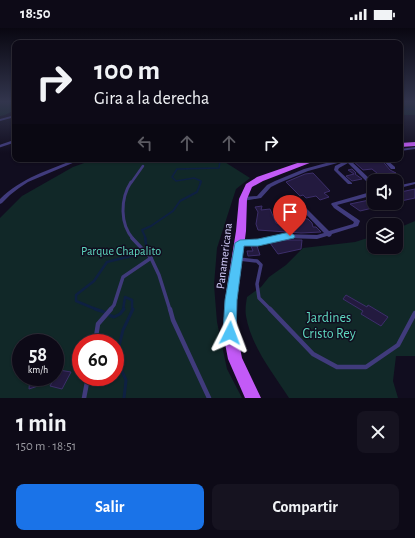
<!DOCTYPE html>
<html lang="es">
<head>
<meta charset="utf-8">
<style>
  :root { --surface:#0d0a17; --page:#161320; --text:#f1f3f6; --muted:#9a9aa1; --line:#2d2b36; --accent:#1a73e8 }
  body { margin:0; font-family:"Alegreya Sans",sans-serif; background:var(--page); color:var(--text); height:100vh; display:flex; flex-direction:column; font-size:15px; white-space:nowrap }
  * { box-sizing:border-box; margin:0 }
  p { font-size:13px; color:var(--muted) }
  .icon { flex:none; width:22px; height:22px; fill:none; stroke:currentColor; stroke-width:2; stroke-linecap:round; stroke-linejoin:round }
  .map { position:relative; height:370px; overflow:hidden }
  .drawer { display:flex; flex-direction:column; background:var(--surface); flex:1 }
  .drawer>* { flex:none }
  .guide { position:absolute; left:12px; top:12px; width:391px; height:122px; border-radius:8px; box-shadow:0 1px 3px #0004,0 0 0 1px var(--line); background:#0d0a17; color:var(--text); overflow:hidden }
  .buttons { position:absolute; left:367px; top:146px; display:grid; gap:8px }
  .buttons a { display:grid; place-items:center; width:36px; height:36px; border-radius:8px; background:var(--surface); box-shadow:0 1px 3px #0004,0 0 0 1px var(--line); font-size:20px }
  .speed { position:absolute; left:12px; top:306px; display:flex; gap:8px; font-size:20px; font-weight:700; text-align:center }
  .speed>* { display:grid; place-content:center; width:52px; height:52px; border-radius:50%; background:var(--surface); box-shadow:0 1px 3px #0004,0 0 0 1px var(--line); line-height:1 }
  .speed small { font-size:10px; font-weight:400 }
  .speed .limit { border:6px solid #d22; background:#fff; color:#111 }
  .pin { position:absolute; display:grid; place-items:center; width:34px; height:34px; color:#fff; margin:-41px -17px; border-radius:50% 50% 50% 0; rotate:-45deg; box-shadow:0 0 4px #0007 }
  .pin .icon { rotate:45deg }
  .me { position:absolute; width:44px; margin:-22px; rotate:3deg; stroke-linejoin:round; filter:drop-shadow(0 0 3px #0008) }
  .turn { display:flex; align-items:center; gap:14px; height:84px; padding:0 16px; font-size:18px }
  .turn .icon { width:52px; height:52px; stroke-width:2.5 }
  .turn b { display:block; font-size:28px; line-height:34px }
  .lanes { display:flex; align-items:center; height:38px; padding:0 16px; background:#0003; justify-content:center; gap:20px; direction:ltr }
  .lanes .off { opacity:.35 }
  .round { display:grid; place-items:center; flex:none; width:42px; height:42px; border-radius:8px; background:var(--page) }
  .summary { display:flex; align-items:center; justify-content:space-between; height:68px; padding:0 16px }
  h1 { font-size:24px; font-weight:700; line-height:30px }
  .cta { display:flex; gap:8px; margin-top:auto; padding:8px 16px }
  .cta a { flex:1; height:46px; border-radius:8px; background:var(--accent); color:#fff; font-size:16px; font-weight:700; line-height:46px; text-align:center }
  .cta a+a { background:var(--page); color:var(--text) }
  .status { display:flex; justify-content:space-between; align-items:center; height:28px; padding:0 20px; background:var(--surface); direction:ltr }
  .status svg { height:11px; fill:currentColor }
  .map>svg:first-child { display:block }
</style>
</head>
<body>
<div class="status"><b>18:50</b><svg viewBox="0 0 49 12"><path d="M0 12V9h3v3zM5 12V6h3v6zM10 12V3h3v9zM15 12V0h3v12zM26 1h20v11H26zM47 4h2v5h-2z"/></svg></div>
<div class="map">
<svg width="415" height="370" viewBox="0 0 415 370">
  <rect width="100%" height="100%" fill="#110d1f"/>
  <g fill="#112828" fill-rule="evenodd">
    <polygon points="0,74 15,74 15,82 5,87 0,88"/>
    <rect x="400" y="74" width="15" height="13"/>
    <path d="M95,131H220L250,150L236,161L217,220L214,257L217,294L227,341L242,370H0V190L22,168L73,139ZM21,315H55V349H21ZM81,315H115V349H81Z"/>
    <path d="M415,193V328H396L393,353L398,370H289C273,345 251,318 246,288C245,282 246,275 247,269L261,259L269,249L286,237L303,220L355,214L374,208V219H396V201Z"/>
  </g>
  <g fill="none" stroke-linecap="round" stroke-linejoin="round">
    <g stroke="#0e2042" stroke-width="1.5">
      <polyline points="400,81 415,81"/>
      <polyline points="200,155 201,153 194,150 176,153 172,149 177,141 219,140 220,133 217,131"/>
    </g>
    <polyline stroke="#0e2042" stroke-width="2" points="146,211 142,202 151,198 173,183 180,173 197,164 201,154"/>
    <g stroke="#0e2042" stroke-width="2.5">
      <polyline points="145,210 147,222"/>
      <polyline points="98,282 76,273 76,267 94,253 107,234 139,226"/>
      <polyline points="123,282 125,269 132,272 132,282"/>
    </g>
    <g stroke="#0e2042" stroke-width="3">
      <polyline points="95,281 104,284"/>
      <polyline points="109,287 114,289 120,286 124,281"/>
      <polyline points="124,370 126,352 116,330 123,302 133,281"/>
    </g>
  </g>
  <g fill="#231a3f" stroke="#3c2e6a">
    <polygon points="351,131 381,131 390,142 396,145 378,146 372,141 363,142"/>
    <polygon points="352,141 356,145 355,146 362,151 352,153 346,148 354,146 348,142"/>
    <polygon points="313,145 330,163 324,165 329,169 320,172 316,168 306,170 303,167 300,168 286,154 305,146"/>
    <polygon points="415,161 415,170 396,174 396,165"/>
    <polygon points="374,171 374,175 384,175 385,177 360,183 350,176"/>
    <polygon points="262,178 261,182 270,181 276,195 295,197 291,189 308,191 312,195 313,199 316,199 321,204 301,205 258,202 256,196 258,184 255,179"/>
    <polygon points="284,212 302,212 301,221 278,226 270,215"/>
    <polygon points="262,216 257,218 260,227 248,228 247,223 253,223 251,218"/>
    <polygon points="346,267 367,279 368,277 388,289 381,298 361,286 363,283 343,271"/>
    <polygon points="59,342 71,344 62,361 50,358"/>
    <polygon points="30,349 42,349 41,357 29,361"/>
  </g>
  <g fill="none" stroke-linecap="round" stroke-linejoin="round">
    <g stroke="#403b7c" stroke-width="2.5">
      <polyline points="0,118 15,113"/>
      <polyline points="131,155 143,138"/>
    </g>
    <path stroke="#403b7c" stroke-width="3" d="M131,154C120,171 120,196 133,211"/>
    <g stroke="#403b7c" stroke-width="3.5">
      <polyline points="132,210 151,230 159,247 170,282"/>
      <polyline points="239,231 257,233 261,237 257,256 259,270 271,282"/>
      <polyline points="110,282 114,277 123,249 151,230"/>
    </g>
    <g stroke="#403b7c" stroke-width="4.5">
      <polyline points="170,281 173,292 209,370"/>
      <polyline points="270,281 313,326 337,339 366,339 398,317 415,285"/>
      <polyline points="95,315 98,296 111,281"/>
      <polyline points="84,370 88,349"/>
    </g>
    <g fill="#403b7c" fill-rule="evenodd">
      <polygon points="15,87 15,89 0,93 0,91"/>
      <polygon points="415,119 415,121 400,123 400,121"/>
      <path d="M76,131H82L28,154L19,160L10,167L2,175L0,176V171C21,150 49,142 76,131Z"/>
      <polygon points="341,131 349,131 372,153 372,155 368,155 348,135 339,140 338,142 352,155 352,156 348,156 334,142 335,138 345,133 308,143 279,155 271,159 261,170 243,173 240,171 243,169 257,168 267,157 275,153 304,141"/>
      <polygon points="382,131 386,131 395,139 395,141 391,141"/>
      <polygon points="415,154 415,156 396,161 396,158"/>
      <polygon points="374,163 374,167 337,177 359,192 360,193 358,198 332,206 331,208 329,209 327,208 317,211 284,210 257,216 240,217 238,216 237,215 238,214 240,213 257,212 284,206 317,207 324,205 296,176 295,175 296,174 300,174 329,203 353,196 354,194 334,180 331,176 332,175"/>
    </g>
    <g fill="#c35af7" fill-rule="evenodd">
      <polygon points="415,114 415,118 400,119 400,115"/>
      <polygon points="309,131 320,131 263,153 252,159 247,171 246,203 237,272 237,305 242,330 261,370 245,370 228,331 223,305 225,272 236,203 239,171 246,156 257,149"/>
    </g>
  </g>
  <linearGradient id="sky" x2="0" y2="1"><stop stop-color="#090711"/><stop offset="0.59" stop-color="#32354d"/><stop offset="1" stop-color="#32354d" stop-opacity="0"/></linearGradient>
  <rect width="415" height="125" fill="url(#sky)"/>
  <polygon fill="#4fc3f7" stroke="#337fa1" points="290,204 295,208 294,210 258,218 244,218 237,272 236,305 234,309 230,311 225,309 223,305 225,272 235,215 240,212 258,211"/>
  <g text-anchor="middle" stroke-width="3" stroke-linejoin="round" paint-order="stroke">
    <g font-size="12" fill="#5ed8bf" stroke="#110d1f">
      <text x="121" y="227">Parque Chapalito</text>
    </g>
    <g font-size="12" fill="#d5cefd" stroke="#110d1f">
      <text transform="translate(224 228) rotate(-83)" y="4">Panamericana</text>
    </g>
    <g font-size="14" fill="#5ed8bf" stroke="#110d1f">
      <text x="329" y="294">Jardines<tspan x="329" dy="16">Cristo Rey</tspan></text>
    </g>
  </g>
</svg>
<div class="buttons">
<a><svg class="icon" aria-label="sound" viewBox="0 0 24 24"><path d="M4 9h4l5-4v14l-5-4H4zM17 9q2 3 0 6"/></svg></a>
<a><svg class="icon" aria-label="layers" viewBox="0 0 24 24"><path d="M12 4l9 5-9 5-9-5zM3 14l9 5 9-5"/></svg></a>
</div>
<div class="speed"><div>58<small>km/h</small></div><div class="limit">60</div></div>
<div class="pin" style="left:290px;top:208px;background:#d93025"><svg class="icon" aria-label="arrive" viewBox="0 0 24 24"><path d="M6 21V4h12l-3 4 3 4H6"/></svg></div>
<svg class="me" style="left:230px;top:305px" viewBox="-20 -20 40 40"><path d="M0-17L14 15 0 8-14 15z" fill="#4fc3f7" stroke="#fff" stroke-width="4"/></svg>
<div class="guide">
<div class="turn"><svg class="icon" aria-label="right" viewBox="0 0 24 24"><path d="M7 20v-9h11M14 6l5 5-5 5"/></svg><div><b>100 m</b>Gira a la derecha</div></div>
<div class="lanes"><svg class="icon off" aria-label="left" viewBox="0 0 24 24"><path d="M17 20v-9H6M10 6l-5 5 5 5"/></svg><svg class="icon off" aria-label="ahead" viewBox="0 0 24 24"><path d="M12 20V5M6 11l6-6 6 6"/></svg><svg class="icon off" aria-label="ahead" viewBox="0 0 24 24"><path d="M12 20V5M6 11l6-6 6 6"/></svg><svg class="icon" aria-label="right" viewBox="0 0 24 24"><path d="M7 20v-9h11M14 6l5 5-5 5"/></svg></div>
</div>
</div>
<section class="drawer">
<div class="summary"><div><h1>1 min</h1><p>150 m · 18:51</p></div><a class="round"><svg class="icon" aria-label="close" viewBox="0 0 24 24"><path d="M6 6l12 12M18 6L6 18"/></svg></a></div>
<div class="cta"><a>Salir</a><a>Compartir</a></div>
</section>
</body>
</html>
